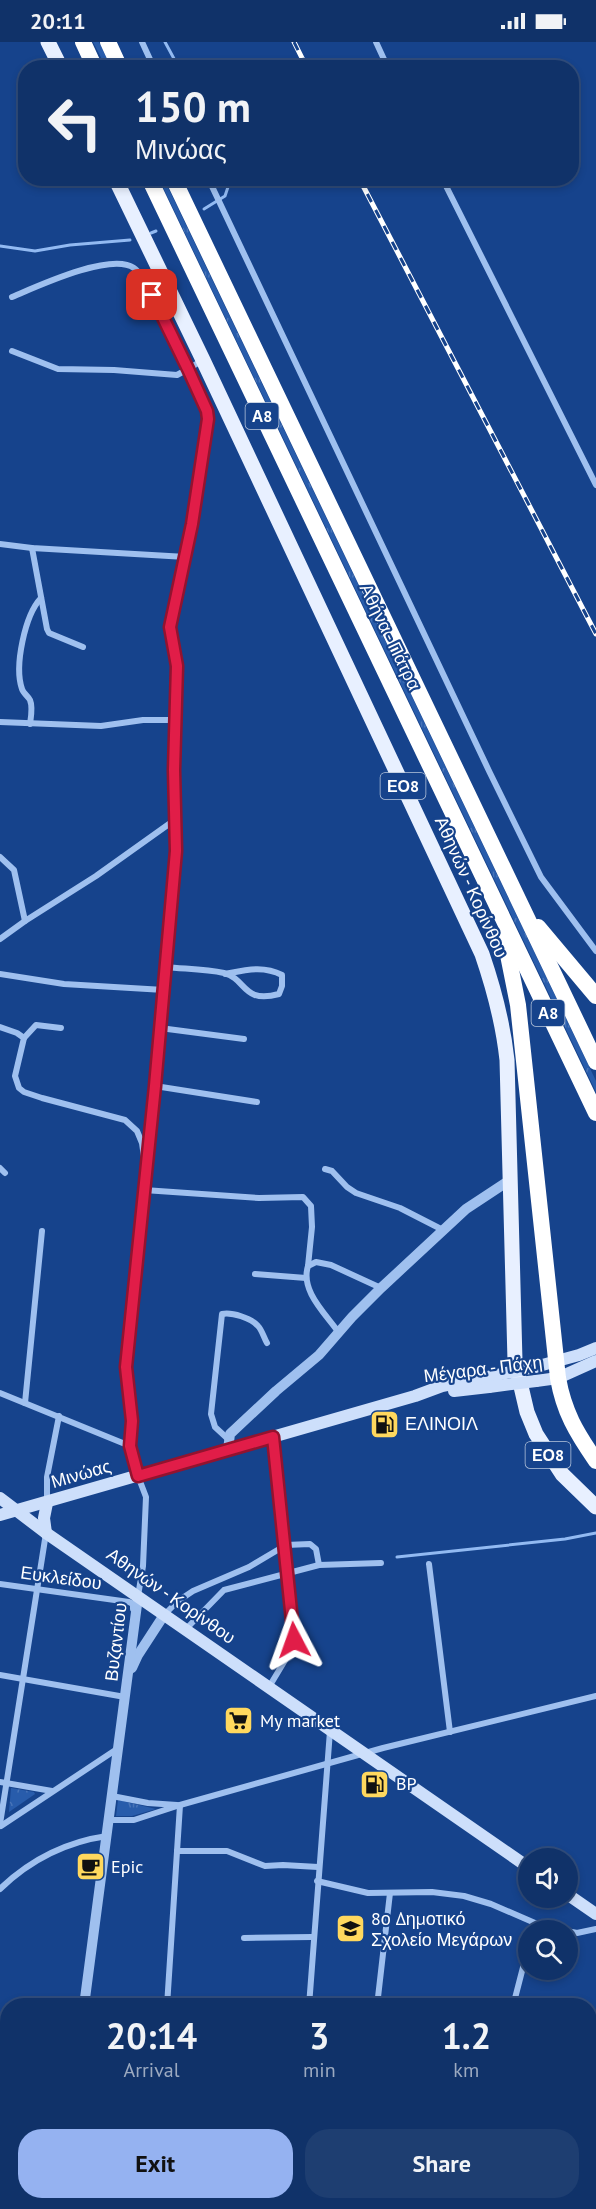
<!DOCTYPE html>
<html lang="en">
<head>
<meta charset="utf-8">
<style>
  :root { --surface:#103269; --page:#1e3e71; --text:#f1f3f6; --muted:#9caac0; --line:#304d7d; --accent:#95b2f1 }
  body { margin:0; font-family:"PT Sans",sans-serif; background:var(--page); color:var(--text); height:100vh; display:flex; flex-direction:column; font-size:22px; white-space:nowrap }
  * { box-sizing:border-box; margin:0 }
  p { font-size:20px; color:var(--muted) }
  .icon { flex:none; width:33px; height:33px; fill:none; stroke:currentColor; stroke-width:2; stroke-linecap:round; stroke-linejoin:round }
  .map { position:relative; flex:1; overflow:hidden }
  .side { position:absolute; left:0px; top:1956px; width:597px; height:212px; display:flex; flex-direction:column; background:var(--surface); border-radius:24px 24px 0 0; box-shadow:0 3px 9px #0003,0 0 0 2px var(--line) }
  .side>* { flex:none }
  .top-card { position:absolute; left:18px; top:18px; width:561px; height:126px; border-radius:24px; box-shadow:0 3px 9px #0003,0 0 0 2px var(--line); background:#103269; color:var(--text); overflow:hidden }
  .fabs { position:absolute; left:518px; top:1806px; display:grid; gap:12px }
  .fabs a { display:grid; place-items:center; width:60px; height:60px; border-radius:50%; background:var(--surface); box-shadow:0 3px 9px #0003,0 0 0 2px var(--line); font-size:30px }
  .pin { position:absolute; display:grid; place-items:center; width:51px; height:51px; color:#fff; margin:-26px; border-radius:12px; box-shadow:0 3px 9px #0006 }
  .me { position:absolute; width:66px; margin:-33px; rotate:356deg; stroke-linejoin:round; filter:drop-shadow(0 0 4px #0008) }
  .turn { display:flex; align-items:center; gap:21px; height:126px; padding:0 18px; font-size:27px }
  .turn .icon { width:78px; height:78px; stroke-width:2.5 }
  .turn b { display:block; font-size:42px; line-height:51px }
  .eta { display:flex; justify-content:space-evenly; align-items:center; height:102px; text-align:center }
  .eta b { font-size:36px; font-weight:800; line-height:42px }
  .action { display:flex; gap:12px; margin-top:auto; padding:12px 18px }
  .action a { flex:1; height:69px; border-radius:24px; background:var(--accent); color:#111; font-size:24px; font-weight:800; line-height:69px; text-align:center }
  .action a+a { background:var(--page); color:var(--text) }
  .status { display:flex; justify-content:space-between; align-items:center; height:42px; padding:0 30px; background:var(--surface); direction:ltr }
  .status svg { height:16px; fill:currentColor }
  .map>svg:first-child { display:block }
</style>
</head>
<body>
<div class="status"><b>20:11</b><svg viewBox="0 0 49 12"><path d="M0 12V9h3v3zM5 12V6h3v6zM10 12V3h3v9zM15 12V0h3v12zM26 1h20v11H26zM47 4h2v5h-2z"/></svg></div>
<div class="map">
<svg width="596" height="2167" viewBox="0 0 596 2167">
  <defs>
    <pattern id="grass-tufts" width="24" height="20" patternUnits="userSpaceOnUse" patternTransform="scale(1.5)"><rect width="24" height="20" fill="#285cab"/><path d="M3 7l-1-3M5 7V3M7 7l1-3M15 17l-1-3M17 17v-4M19 17l1-3" fill="none" stroke="#4874b8"/></pattern>
    <pattern id="forest-crowns" width="20" height="18" patternUnits="userSpaceOnUse" patternTransform="scale(1.5)"><rect width="20" height="18" fill="#285cab"/><path d="M2 6a3 3 0 1 1 6 0M12 15a3 3 0 1 1 6 0" fill="none" stroke="#4874b8"/></pattern>
  </defs>
  <rect width="100%" height="100%" fill="#16438c"/>
  <g fill="url(#grass-tufts)">
    <polygon points="93,0 99,0 111,25 106,25"/>
    <polygon points="159,137 164,137 596,1039 596,1050"/>
    <polygon points="118,1758 156,1767 132,1774 116,1774"/>
  </g>
  <polygon fill="url(#forest-crowns)" points="11,1746 34,1750 35,1752 9,1770"/>
  <polygon fill="#285cab" points="0,2134 7,2134 8,2160 46,2160 46,2163 0,2160"/>
  <g fill="none" stroke-linecap="round" stroke-linejoin="round">
    <g stroke="#92baf2" stroke-width="3">
      <polyline points="165,0 179,26"/>
      <polyline points="204,167 225,154 231,136"/>
      <polyline points="151,191 156,189"/>
      <polyline points="0,204 35,209 70,203 130,198"/>
      <polyline points="397,1515 565,1497 596,1491"/>
    </g>
    <g stroke="#9fc0ef" stroke-width="6">
      <polyline points="142,0 154,26"/>
      <polyline points="376,0 388,26"/>
      <polyline points="208,136 490,731 541,835 596,909"/>
      <polyline points="442,136 596,443"/>
      <path d="M12,309L58,327L114,328L177,333L188,327C179,308 148,235 134,226C111,210 38,244 12,255"/>
      <polyline points="0,502 32,506 186,515"/>
      <polyline points="32,506 47,587 49,591 83,605"/>
      <polyline points="0,680 101,684 143,678 176,678"/>
      <path d="M30,682C31,675 33,665 30,658C28,654 23,651 22,647C14,624 25,573 41,556"/>
      <polyline points="0,815 14,828 25,879"/>
      <polyline points="0,897 25,879 96,834 176,777 174,727 177,624 170,585 186,515 208,384 207,369 188,327 203,318"/>
      <path d="M166,925C185,927 205,927 224,931C247,937 242,962 279,952L282,944V933C263,923 245,928 225,932"/>
      <polyline points="0,932 64,942 164,948"/>
      <polyline points="0,985 17,991 24,996 15,1034 19,1046 24,1050 42,1056 125,1078 137,1089 142,1101 144,1115"/>
      <polyline points="160,986 244,997"/>
      <polyline points="24,996 36,983 61,986"/>
      <polyline points="155,1044 257,1060"/>
      <polyline points="0,1126 5,1131"/>
      <polyline points="325,1127 332,1129 347,1145 356,1151 400,1166 443,1188"/>
      <polyline points="144,1148 259,1156 303,1155 311,1164 312,1185 308,1224"/>
      <polyline points="255,1232 306,1236"/>
      <path d="M339,1291C326,1272 300,1249 308,1224L316,1220L331,1223L381,1246"/>
      <polyline points="0,1351 130,1404"/>
      <polyline points="25,1361 42,1189"/>
      <path d="M228,1397L215,1385L211,1372L222,1272C232,1270 251,1276 258,1284C262,1288 264,1296 267,1301"/>
      <polyline points="47,1460 47,1435 59,1374"/>
      <polyline points="429,1522 450,1690"/>
      <polyline points="0,1542 129,1560 133,1562 133,1567"/>
      <polyline points="138,1554 143,1524 146,1455 138,1434 130,1404 132,1379 127,1314 155,1044 172,857 176,777"/>
      <polyline points="164,1573 178,1559 193,1549 249,1525 286,1503 310,1502 316,1507 319,1523 381,1521"/>
      <polyline points="186,1587 224,1548 319,1523"/>
      <polyline points="0,1633 125,1655"/>
      <polyline points="269,1645 290,1610 294,1598 273,1395"/>
      <polyline points="0,1740 52,1749"/>
      <polyline points="112,1754 148,1761 177,1763"/>
      <polyline points="109,1778 134,1778 180,1763 383,1706 596,1654"/>
      <polyline points="0,1782 46,1491"/>
      <polyline points="1,1784 117,1707"/>
      <polyline points="177,1809 227,1809 265,1824 283,1823 318,1825"/>
      <polyline points="317,1839 368,1851 432,1850 464,1854 491,1862 535,1881 564,1888"/>
      <path d="M0,1847C30,1818 65,1800 107,1794"/>
      <polyline points="567,1889 577,1891 596,1887"/>
      <polyline points="244,1896 312,1895"/>
      <polyline points="167,1964 180,1763"/>
      <polyline points="309,1964 330,1689"/>
      <polyline points="377,1964 390,1851"/>
      <polyline points="513,1964 528,1906"/>
      <polyline points="0,2045 8,2046"/>
      <polyline points="590,2148 596,2148"/>
      <polyline points="154,2167 154,2160"/>
      <polyline points="293,2167 294,2160"/>
      <polyline points="354,2167 355,2160"/>
      <polyline points="510,2167 511,2160"/>
    </g>
    <g stroke="#9fc0ef" stroke-width="10">
      <polyline points="228,1408 230,1392 276,1349 319,1313 352,1275 381,1246 466,1167 510,1138"/>
      <polyline points="132,1626 138,1613 164,1573"/>
      <polyline points="84,1964 138,1555"/>
      <polyline points="57,2167 58,2160"/>
    </g>
    <g stroke="#cddffb" stroke-width="12">
      <polyline points="535,1325 579,1313 596,1306"/>
      <polyline points="536,1339 558,1336 596,1319"/>
      <polyline points="454,1349 489,1345"/>
      <polyline points="0,1456 46,1491 528,1825"/>
      <polyline points="0,1473 415,1354 442,1344 487,1335"/>
      <polyline points="46,1491 44,1476 47,1461"/>
      <polyline points="567,1852 596,1872"/>
    </g>
    <g stroke="#e8f0ff" stroke-width="15">
      <polyline points="48,0 61,26"/>
      <path d="M115,136L203,318L482,912C494,947 503,981 507,1018L515,1319L527,1370L536,1392L562,1432L596,1465"/>
    </g>
    <g stroke="#fff" stroke-width="16">
      <polyline points="83,0 95,26"/>
      <polyline points="108,0 120,26"/>
      <polyline points="149,136 596,1071"/>
      <polyline points="173,136 596,1020"/>
      <polyline points="538,885 596,954"/>
      <path d="M504,893L518,963L558,1336C564,1370 576,1390 596,1419"/>
    </g>
    <defs>
      <g id="rail">
        <polyline points="294,0 307,26"/>
        <polyline points="359,136 596,592"/>
      </g>
    </defs>
    <use href="#rail" stroke="#fff" stroke-width="5"/>
    <use href="#rail" stroke="#16438c" stroke-width="3" stroke-dasharray="9" stroke-linecap="butt"/>
    <g stroke="#cddffb" stroke-width="12">
      <polyline points="487,1335 535,1325"/>
      <polyline points="489,1345 536,1339"/>
    </g>
  </g>
  <g fill="none" stroke-linecap="round" stroke-linejoin="round">
    <defs>
      <polyline id="route" points="152,253 188,327 207,369 208,377 192,482 170,585 177,624 174,728 176,809 155,1044 126,1325 132,1379 130,1404 138,1434 273,1395 294,1598"/>
    </defs>
    <use href="#route" stroke="#92132f" stroke-width="15"/>
    <use href="#route" stroke="#e11d48" stroke-width="10"/>
  </g>
  <defs>
    <symbol id="fuel-square" viewBox="-11 -11 22 22"><rect x="-9" y="-9" width="18" height="18" rx="4" fill="#ffd85e" stroke="#16438c"/><path d="M-5.5-6h7V0h2V4h1.3V-2.5L3-4.5l.8-.8L6-3V5H2.5V1h-1V6h-7ZM-4.2-4.7v3.2H.2V-4.7Z" fill="#111"/></symbol>
    <symbol id="supermarket-square" viewBox="-11 -11 22 22"><rect x="-9" y="-9" width="18" height="18" rx="4" fill="#ffd85e" stroke="#16438c"/><path d="M-6-5.5h2.5l.6 2H6L4.5 2H-2.5L-4.4-4H-6ZM-1.5 3.2a1.3 1.3 0 1 0 .1 0ZM3 3.2a1.3 1.3 0 1 0 .1 0Z" fill="#111"/></symbol>
    <symbol id="cafe-square" viewBox="-11 -11 22 22"><rect x="-9" y="-9" width="18" height="18" rx="4" fill="#ffd85e" stroke="#16438c"/><path d="M-5.5-4.5H6V0H3Q3 3.5 0 3.5H-2.5Q-5.5 3.5-5.5 0ZM3-3.2v2h1.7v-2ZM-6 4.5H4V6H-6Z" fill="#111"/></symbol>
    <symbol id="school-square" viewBox="-11 -11 22 22"><rect x="-9" y="-9" width="18" height="18" rx="4" fill="#ffd85e" stroke="#16438c"/><path d="M0-5L7-2L0 1L-7-2ZM-4 1L0 2.5L4 1V4Q0 6-4 4Z" fill="#111"/></symbol>
  </defs>
  <g fill-rule="evenodd">
    <use href="#fuel-square" x="368" y="1366" width="33" height="33"/>
    <use href="#supermarket-square" x="222" y="1662" width="33" height="33"/>
    <use href="#fuel-square" x="358" y="1726" width="33" height="33"/>
    <use href="#cafe-square" x="74" y="1808" width="33" height="33"/>
    <use href="#school-square" x="334" y="1870" width="33" height="33"/>
  </g>
  <g text-anchor="middle" stroke-width="4.5" stroke-linejoin="round" paint-order="stroke">
    <g fill="#16438c" stroke="#b9c7dc" stroke-width="1.5">
      <rect x="245.5" y="361" width="33" height="26" rx="4.5"/>
      <rect x="380.5" y="731" width="45" height="26" rx="4.5"/>
      <rect x="531.5" y="958" width="33" height="26" rx="4.5"/>
      <rect x="525.5" y="1400" width="45" height="26" rx="4.5"/>
    </g>
    <g font-size="16" font-weight="bold" fill="#fff">
      <text x="262" y="380">Α8</text>
      <text x="403" y="750">ΕΟ8</text>
      <text x="548" y="977">Α8</text>
      <text x="548" y="1419">ΕΟ8</text>
    </g>
    <g font-size="18" fill="#fff" stroke="#16438c">
      <text transform="translate(390 595) rotate(64)" y="6">Αθήνα - Πάτρα</text>
      <text transform="translate(471 845) rotate(66)" y="6">Αθηνών - Κορίνθου</text>
      <text transform="translate(483 1327) rotate(-7)" y="6">Μέγαρα - Πάχη</text>
      <text transform="translate(81 1432) rotate(-16)" y="6">Μινώας</text>
      <text transform="translate(61 1536) rotate(8)" y="6">Ευκλείδου</text>
      <text transform="translate(171 1554) rotate(35)" y="6">Αθηνών - Κορίνθου</text>
      <text transform="translate(116 1600) rotate(-83)" y="6">Βυζαντίου</text>
    </g>
    <g font-size="18" fill="#fff" stroke="#16438c" text-anchor="start">
      <text x="405" y="1388">ΕΛΙΝΟΙΛ</text>
      <text x="260" y="1685">My market</text>
      <text x="396" y="1748">BP</text>
      <text x="111" y="1831">Epic</text>
      <text x="371" y="1883">8ο Δημοτικό<tspan x="371" dy="21">Σχολείο Μεγάρων</tspan></text>
    </g>
  </g>
</svg>
<div class="fabs">
<a><svg class="icon" aria-label="sound" viewBox="0 0 24 24"><path d="M4 9h4l5-4v14l-5-4H4zM17 9q2 3 0 6"/></svg></a>
<a><svg class="icon" aria-label="search" viewBox="0 0 24 24"><circle cx="10" cy="10" r="6"/><path d="M15 15l6 6"/></svg></a>
</div>
<div class="pin" style="left:152px;top:253px;background:#d93025"><svg class="icon" aria-label="arrive" viewBox="0 0 24 24"><path d="M6 21V4h12l-3 4 3 4H6"/></svg></div>
<svg class="me" style="left:294px;top:1598px" viewBox="-20 -20 40 40"><path d="M0-17L14 15 0 8-14 15z" fill="#e11d48" stroke="#fff" stroke-width="4"/></svg>
<div class="top-card">
<div class="turn"><svg class="icon" aria-label="left" viewBox="0 0 24 24"><path d="M17 20v-9H6M10 6l-5 5 5 5"/></svg><div><b>150 m</b>Μινώας</div></div>
</div>
<section class="side">
<div class="eta">
<div><b>20:14</b><p>Arrival</p></div>
<div><b>3</b><p>min</p></div>
<div><b>1.2</b><p>km</p></div>
</div>
<div class="action"><a>Exit</a><a>Share</a></div>
</section>
</div>
</body>
</html>
